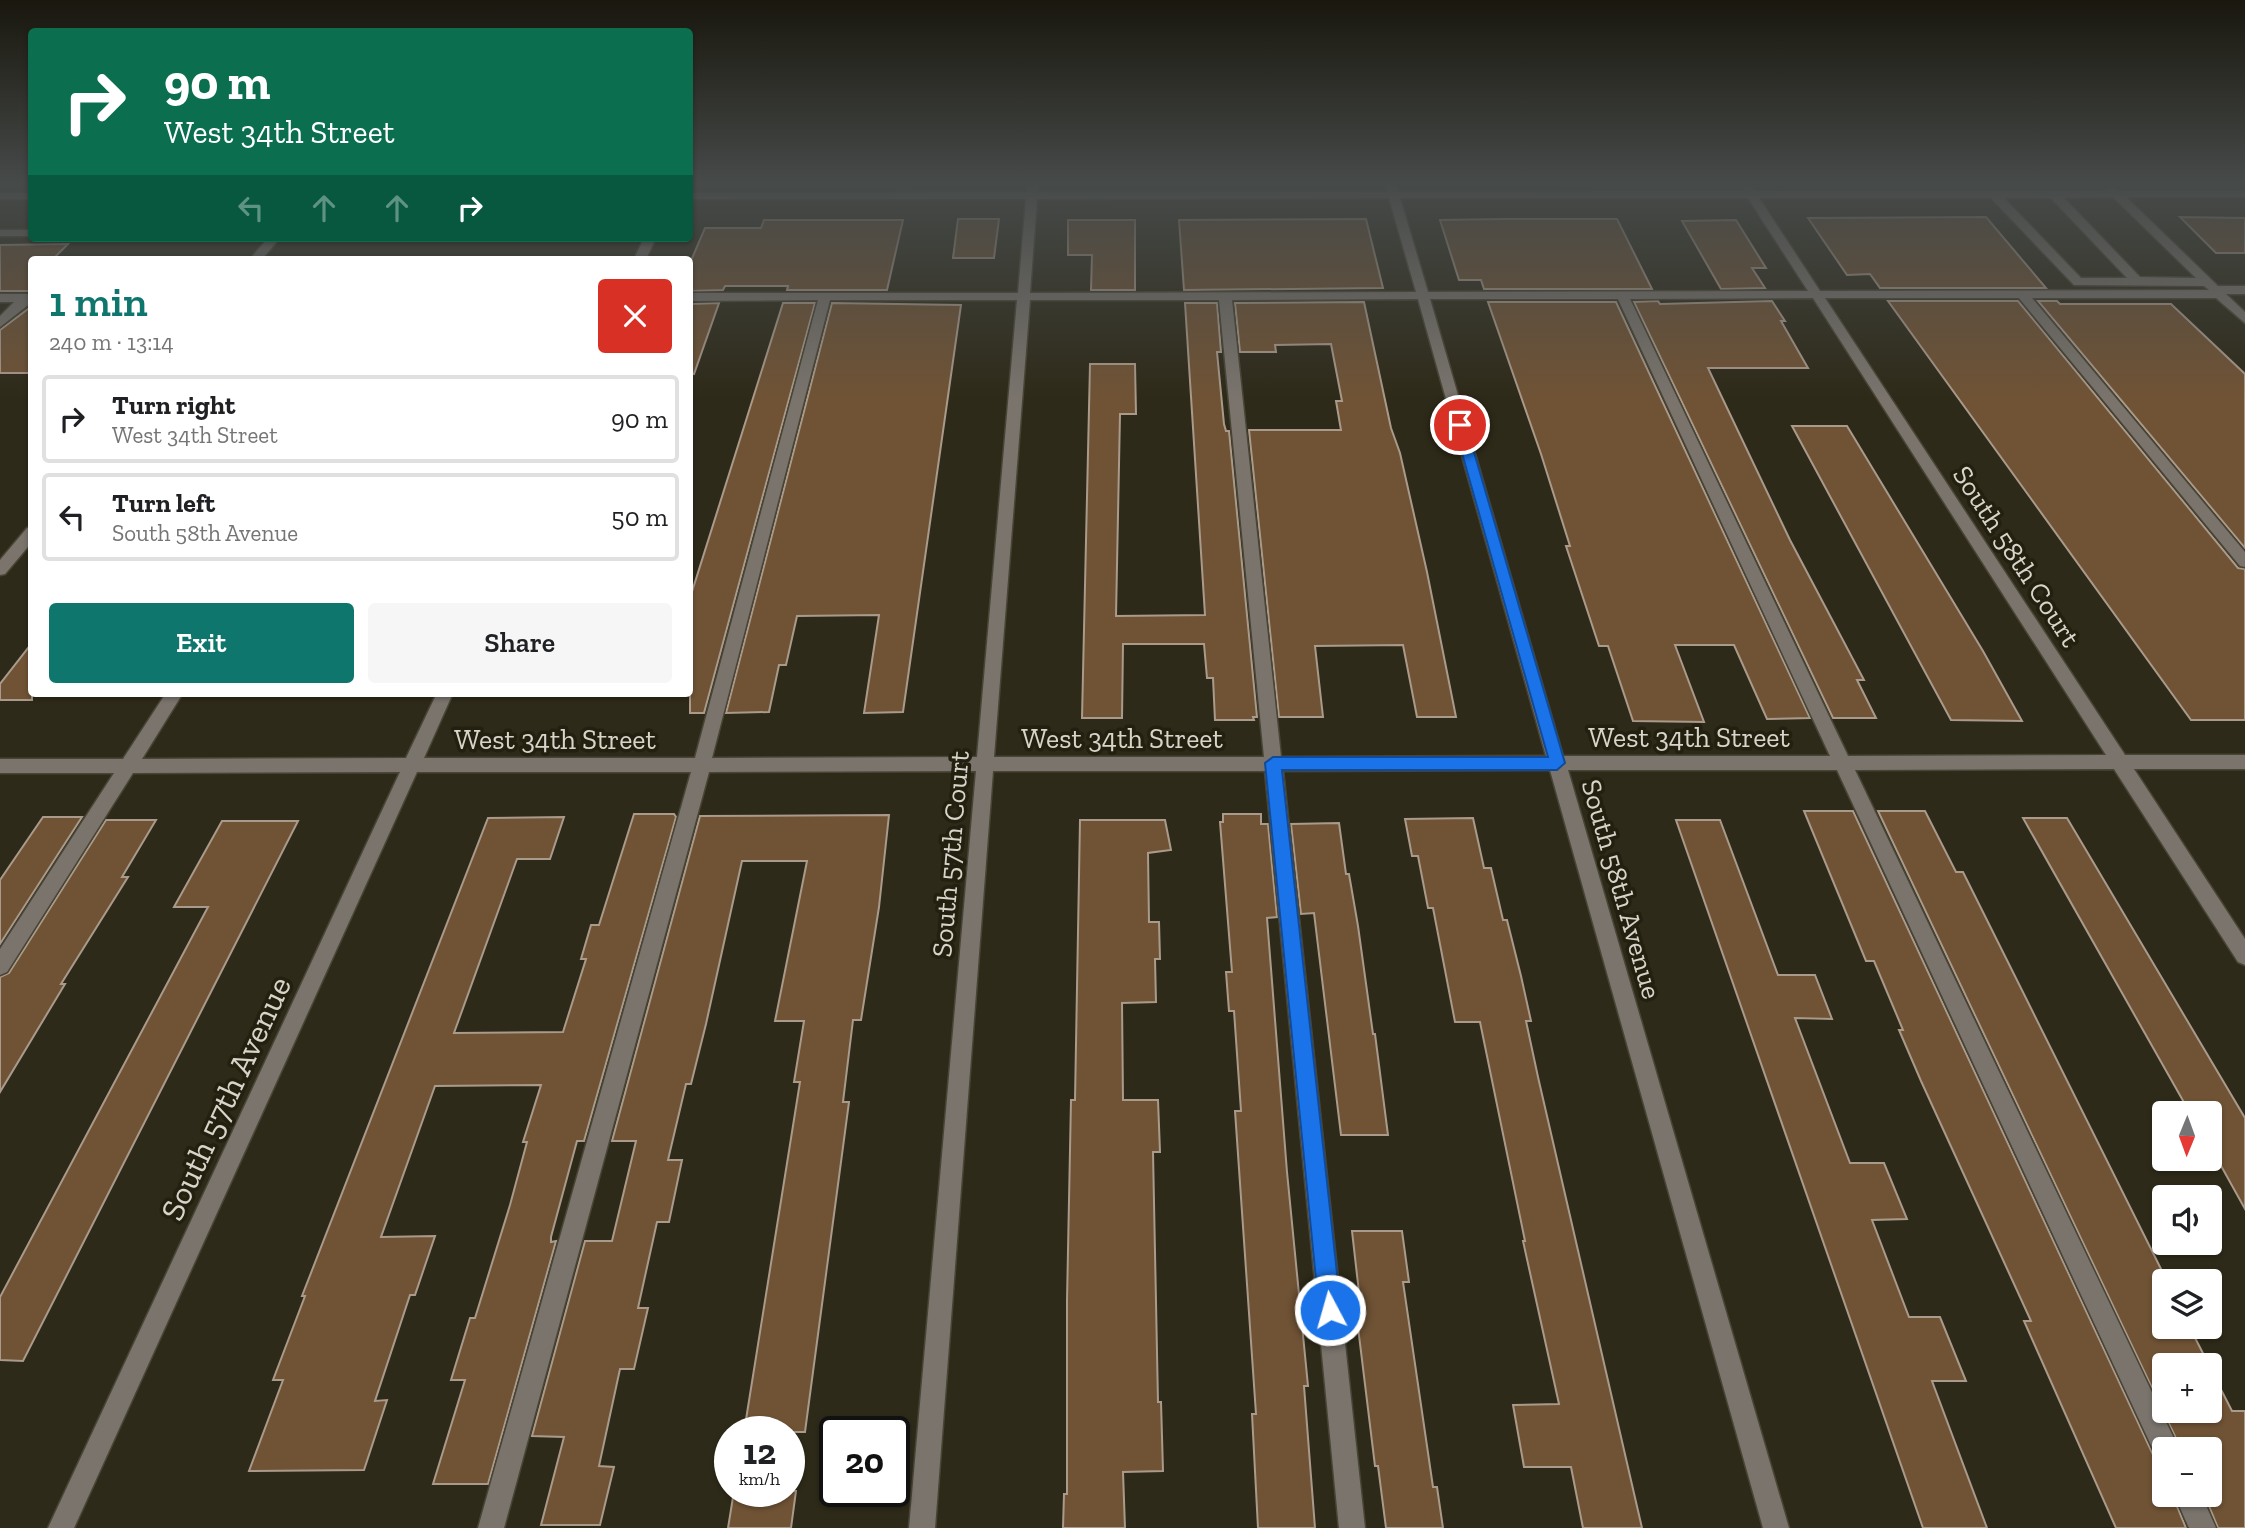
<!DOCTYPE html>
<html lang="en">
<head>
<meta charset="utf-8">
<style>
  :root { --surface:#fff; --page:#f6f6f6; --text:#202124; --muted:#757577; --line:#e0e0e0; --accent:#0f766e }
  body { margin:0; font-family:"Zilla Slab",serif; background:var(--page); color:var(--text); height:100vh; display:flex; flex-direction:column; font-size:26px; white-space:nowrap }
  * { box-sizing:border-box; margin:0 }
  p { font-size:23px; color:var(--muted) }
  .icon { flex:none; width:38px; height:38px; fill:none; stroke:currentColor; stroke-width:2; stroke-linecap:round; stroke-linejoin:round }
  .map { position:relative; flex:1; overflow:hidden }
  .drawer { position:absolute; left:28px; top:256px; width:665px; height:441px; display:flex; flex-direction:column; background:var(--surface); border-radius:7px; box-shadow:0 2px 5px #0004 }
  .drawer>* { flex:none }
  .hud { position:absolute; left:28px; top:28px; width:665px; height:214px; border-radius:7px; box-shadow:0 2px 5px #0004; background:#0b6e4f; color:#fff; overflow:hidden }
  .needle { width:46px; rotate:181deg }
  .tools { position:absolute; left:2152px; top:1101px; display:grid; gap:14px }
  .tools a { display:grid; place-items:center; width:70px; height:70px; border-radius:7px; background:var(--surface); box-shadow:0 2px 5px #0004; font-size:35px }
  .speed { position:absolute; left:714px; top:1416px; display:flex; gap:14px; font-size:35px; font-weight:700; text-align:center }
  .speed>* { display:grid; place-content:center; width:91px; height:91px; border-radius:50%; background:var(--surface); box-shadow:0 2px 5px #0004; line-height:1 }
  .speed small { font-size:18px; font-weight:400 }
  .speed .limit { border:4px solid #111; border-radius:10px; background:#fff; color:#111 }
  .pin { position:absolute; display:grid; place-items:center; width:60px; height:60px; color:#fff; margin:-30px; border:4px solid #fff; border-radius:50%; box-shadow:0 2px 7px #0007 }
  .me { position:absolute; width:77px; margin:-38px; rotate:354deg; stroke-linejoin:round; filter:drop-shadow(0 0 5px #0008) }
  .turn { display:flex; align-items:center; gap:24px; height:147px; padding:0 21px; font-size:32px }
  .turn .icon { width:91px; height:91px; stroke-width:2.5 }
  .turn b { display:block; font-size:49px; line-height:60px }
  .lanes { display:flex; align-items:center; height:66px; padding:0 21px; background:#0003; justify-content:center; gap:35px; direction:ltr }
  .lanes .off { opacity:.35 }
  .round { display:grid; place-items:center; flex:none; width:74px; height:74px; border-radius:7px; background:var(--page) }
  .overview { display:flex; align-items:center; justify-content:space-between; height:119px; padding:0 21px }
  h1 { font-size:42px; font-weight:600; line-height:52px; color:var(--accent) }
  .cta { display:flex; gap:14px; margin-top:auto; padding:14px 21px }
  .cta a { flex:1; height:80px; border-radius:7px; background:var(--accent); color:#fff; font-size:28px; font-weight:600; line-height:80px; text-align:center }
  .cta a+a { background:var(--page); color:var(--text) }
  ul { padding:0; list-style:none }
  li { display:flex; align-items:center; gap:21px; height:88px; margin:0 14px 10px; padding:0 7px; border:4px solid var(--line); border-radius:7px }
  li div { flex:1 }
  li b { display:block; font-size:26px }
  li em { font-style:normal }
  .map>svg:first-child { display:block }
</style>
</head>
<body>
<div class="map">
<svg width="2245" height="1528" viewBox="0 0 2245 1528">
  <rect width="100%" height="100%" fill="#2e2a19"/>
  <g fill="#705335" stroke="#aa9a8b" stroke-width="2">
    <polygon points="1986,217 2046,288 1880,288 1870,274 1847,275 1808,218"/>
    <polygon points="2180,217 2245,218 2245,253 2216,253"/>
    <polygon points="958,219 999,219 994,258 953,258"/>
    <polygon points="1366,219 1383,288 1184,290 1179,220"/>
    <polygon points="1504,219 1617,219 1652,289 1484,289 1481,280 1459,280 1440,220"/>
    <polygon points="764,220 903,220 887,290 787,290 788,286 725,286 723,290 690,291 690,263 705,228 761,228"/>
    <polygon points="1068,220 1135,220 1135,290 1091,290 1092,255 1068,255"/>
    <polygon points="1736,220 1766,268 1752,268 1765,288 1721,289 1682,221"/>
    <polygon points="68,244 53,259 32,259 32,291 0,291 0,245"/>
    <polygon points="1658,301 1660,304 1772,301 1785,321 1781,321 1808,368 1708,368 1790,540 1864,680 1857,680 1876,718 1833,718 1634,302"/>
    <polygon points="1888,301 2018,301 2238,568 2245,569 2245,720 2191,720"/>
    <polygon points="2038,301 2057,301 2060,304 2171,304 2245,374 2245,548"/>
    <polygon points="1364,302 1391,428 1400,453 1427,572 1456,717 1417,717 1403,645 1315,646 1323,717 1279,717 1249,430 1341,430 1336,401 1342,401 1331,344 1275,345 1276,352 1240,352 1235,303"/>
    <polygon points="1488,302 1616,302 1810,718 1767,719 1734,645 1675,645 1704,722 1633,721 1608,646 1599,646 1566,546 1570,546 1541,454"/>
    <polygon points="783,303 815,303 704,713 690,713 690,598"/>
    <polygon points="832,303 961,305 903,712 864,713 879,615 797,616 786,665 779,665 769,712 726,713"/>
    <polygon points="1185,303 1217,303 1221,352 1217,352 1224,424 1226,431 1229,431 1257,717 1253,717 1254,720 1215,720 1213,678 1207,678 1204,644 1123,644 1122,718 1082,718 1090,364 1135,364 1136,414 1120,414 1116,616 1205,615"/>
    <polygon points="690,304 719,303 694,374 690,373"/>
    <polygon points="32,306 32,373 0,373 0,330"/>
    <polygon points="1792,426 1847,426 1983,651 2022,721 1951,720"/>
    <polygon points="32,643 32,700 0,700 0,684"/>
    <polygon points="1804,811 1853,811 2155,1459 2165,1463 2165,1494 2172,1494 2186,1528 2116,1528 2024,1321 2031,1321 1921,1081 1899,1030 1903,1030 1874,961 1866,961"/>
    <polygon points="1878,811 1925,811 1956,872 1963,872 2167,1281 2165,1326 2189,1326 2209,1365 2165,1365 2165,1410 2210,1410 2210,1368 2232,1411 2245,1411 2245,1528 2218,1528 2204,1494 2210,1494 2210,1449 2181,1449"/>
    <polygon points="634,814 674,814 676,817 584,1141 577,1141 551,1237 551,1242 556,1241 488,1484 433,1484 465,1380 451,1380 470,1318 475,1318 510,1205 527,1142 523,1142 541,1085 435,1086 381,1237 435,1236 415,1295 410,1295 375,1401 387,1400 364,1470 249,1471 283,1380 273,1380 305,1296 302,1296 488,818 564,817 550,859 517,859 454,1033 563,1032 586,959 581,959 591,925 599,925"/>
    <polygon points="1223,814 1261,814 1261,824 1268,824 1277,917 1267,918 1287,1172 1308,1386 1304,1386 1315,1528 1258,1528 1252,1414 1256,1414 1235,1111 1241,1111 1234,1011 1229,1011 1226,972 1232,972 1220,822 1223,822"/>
    <polygon points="889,815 879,907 861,1020 853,1020 843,1102 849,1102 805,1432 744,1432 800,1082 794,1082 804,1021 775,1021 807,861 742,861 706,1024 691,1084 686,1084 668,1160 682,1160 669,1222 657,1222 638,1308 648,1308 634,1369 620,1369 599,1466 614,1467 600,1525 541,1525 564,1437 532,1436 585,1241 612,1241 636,1141 612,1141 700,816"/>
    <polygon points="43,817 82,817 0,944 0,880"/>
    <polygon points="1473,818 1484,868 1491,868 1503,920 1507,920 1521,976 1531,1021 1526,1021 1538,1077 1642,1528 1583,1528 1571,1467 1524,1467 1513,1405 1559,1404 1523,1241 1525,1241 1480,1022 1455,1022 1433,908 1428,908 1418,856 1412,856 1405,819"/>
    <polygon points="2023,818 2067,818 2245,1118 2245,1209 2210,1146 2210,1113 2190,1113"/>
    <polygon points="106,820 156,820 122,877 128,877 61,984 65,984 0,1092 0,977 9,973"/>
    <polygon points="1080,820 1165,820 1171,850 1148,853 1149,922 1159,922 1160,959 1155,959 1156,1002 1122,1003 1123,1100 1158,1100 1160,1152 1153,1152 1158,1402 1161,1402 1163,1471 1123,1472 1125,1528 1063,1528 1064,1494 1067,1494 1067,1301 1071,1100 1075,1100"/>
    <polygon points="1676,820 1720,820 1778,975 1815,975 1832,1019 1795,1018 1850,1163 1884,1163 1907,1219 1872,1220 1909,1317 1940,1317 1966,1381 1932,1381 1987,1528 1923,1528"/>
    <polygon points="222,821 298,821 23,1361 0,1360 0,1297 208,907 174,907"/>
    <polygon points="1339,823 1346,874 1349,874 1358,926 1373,1034 1375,1034 1388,1135 1341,1135 1314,913 1301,914 1291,824"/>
    <polygon points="1352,1231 1402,1231 1409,1282 1403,1282 1433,1487 1437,1487 1443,1528 1386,1528 1378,1466 1375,1466 1357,1319 1362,1319"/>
    <polygon points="734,1491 796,1491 791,1528 728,1528"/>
  </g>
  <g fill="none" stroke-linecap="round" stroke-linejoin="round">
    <defs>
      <g id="minor">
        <path d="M1028,185H1038V192H1387L1386,185H1396L1398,192L1744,191V187L1748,186L1755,191H2107L2112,187L2119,191H2245V197H2126L2218,286H2245V294H2226L2245,312V323L2216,298H2032L2245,552V567L2240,566L2019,298H1825L2125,755H2245V769H2134L2245,939V965L2238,962L2114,769L1855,770L2179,1449H2165V1461L2157,1458L1837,770H1568L1789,1528H1763L1550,770L1283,771L1365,1528H1339L1265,771H993L935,1528H909L976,771L709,772L504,1528H478L691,772H417L74,1528H48L400,772L133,773L7,972L0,975V949L114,773H0V759H123L166,693H183L142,759L406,758L437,693H453L424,758H695L818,300L690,301V293H1018L1026,199H690V193L1027,192ZM2113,197L2196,278L2140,277L2064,198ZM1389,198L1416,292L1030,293L1037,199ZM1400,198H1748L1808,291L1428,292ZM1759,198H1991L2074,285L2204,286L2209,290L1820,291ZM2004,198H2051L2127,278H2081ZM1813,298L2106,755L1848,756L1630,299ZM1418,299L1546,756L1281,757L1232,300ZM1430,299H1618L1830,756H1563ZM830,300H1017L977,757L712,758ZM1030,300H1219L1264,757H994Z"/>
        <rect x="0" y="193" width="32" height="6"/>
        <rect x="0" y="230" width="32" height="6"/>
        <polygon points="268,238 280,238 262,259 250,259"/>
        <polygon points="644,238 656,238 646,259 634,259"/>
        <polygon points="0,294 32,294 32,302 0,327 0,316 14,302 0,302"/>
        <polygon points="32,527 32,542 5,574 0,575 0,560 27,528"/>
        <polygon points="2174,1494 2201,1494 2216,1528 2189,1528"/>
      </g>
    </defs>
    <use href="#minor" stroke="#494535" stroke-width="3"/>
    <use href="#minor" fill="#7a746d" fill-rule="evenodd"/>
  </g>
  <linearGradient id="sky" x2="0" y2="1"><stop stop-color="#19170e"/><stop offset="0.46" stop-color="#464a49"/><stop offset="1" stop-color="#464a49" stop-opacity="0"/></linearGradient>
  <rect width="2245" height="399" fill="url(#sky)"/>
  <polygon fill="#1a73e8" stroke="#114b97" stroke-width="2" points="1460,421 1466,425 1565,763 1557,770 1282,770 1341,1310 1337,1317 1330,1320 1322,1317 1319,1310 1265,763 1273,757 1548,757 1454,425"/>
  <g text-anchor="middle" stroke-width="7" stroke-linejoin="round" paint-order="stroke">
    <g font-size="28" fill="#d7d5ca" stroke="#242010">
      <text transform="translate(2017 556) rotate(57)" y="10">South 58th Court</text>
      <text x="1689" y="747">West 34th Street</text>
      <text x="1122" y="748">West 34th Street</text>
      <text x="555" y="749">West 34th Street</text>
      <text transform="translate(950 854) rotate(-85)" y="10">South 57th Court</text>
      <text transform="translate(1622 889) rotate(74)" y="10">South 58th Avenue</text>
    </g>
    <g font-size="33" fill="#d7d5ca" stroke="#242010">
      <text transform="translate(225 1098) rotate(-65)" y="12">South 57th Avenue</text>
    </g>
  </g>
</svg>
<div class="tools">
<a><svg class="needle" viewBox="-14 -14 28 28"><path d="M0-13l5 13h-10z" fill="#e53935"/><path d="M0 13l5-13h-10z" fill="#757577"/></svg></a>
<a><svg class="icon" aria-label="sound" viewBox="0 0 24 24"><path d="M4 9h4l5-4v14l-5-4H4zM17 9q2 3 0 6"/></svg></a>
<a><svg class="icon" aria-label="layers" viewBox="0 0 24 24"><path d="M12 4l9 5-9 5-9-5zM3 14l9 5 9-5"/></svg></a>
<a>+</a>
<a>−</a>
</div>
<div class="speed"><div>12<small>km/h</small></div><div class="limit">20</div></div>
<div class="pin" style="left:1460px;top:425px;background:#d93025"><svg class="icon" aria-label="arrive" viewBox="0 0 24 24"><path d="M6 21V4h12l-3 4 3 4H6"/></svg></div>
<svg class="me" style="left:1330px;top:1310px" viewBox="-20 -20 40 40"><circle r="17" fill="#1a73e8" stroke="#fff" stroke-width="3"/><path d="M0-11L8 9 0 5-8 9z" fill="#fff"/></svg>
<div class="hud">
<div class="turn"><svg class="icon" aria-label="right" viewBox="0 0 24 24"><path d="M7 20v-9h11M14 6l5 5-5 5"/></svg><div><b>90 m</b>West 34th Street</div></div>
<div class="lanes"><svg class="icon off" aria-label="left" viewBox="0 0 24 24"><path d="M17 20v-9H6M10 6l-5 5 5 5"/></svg><svg class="icon off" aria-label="ahead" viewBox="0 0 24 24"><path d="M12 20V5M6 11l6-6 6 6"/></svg><svg class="icon off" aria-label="ahead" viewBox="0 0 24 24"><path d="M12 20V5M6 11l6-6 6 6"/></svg><svg class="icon" aria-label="right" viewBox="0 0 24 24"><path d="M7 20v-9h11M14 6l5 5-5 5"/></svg></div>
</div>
<section class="drawer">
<div class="overview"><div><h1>1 min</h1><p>240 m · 13:14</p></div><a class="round" style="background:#d93025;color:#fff"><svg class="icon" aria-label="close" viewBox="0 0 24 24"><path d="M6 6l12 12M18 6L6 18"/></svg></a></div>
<ul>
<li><svg class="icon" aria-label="right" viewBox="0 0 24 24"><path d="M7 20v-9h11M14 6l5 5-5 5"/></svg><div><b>Turn right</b><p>West 34th Street</p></div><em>90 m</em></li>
<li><svg class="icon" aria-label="left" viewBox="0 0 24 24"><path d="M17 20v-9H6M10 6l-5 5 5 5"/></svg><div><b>Turn left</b><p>South 58th Avenue</p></div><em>50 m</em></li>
</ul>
<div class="cta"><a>Exit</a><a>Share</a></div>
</section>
</div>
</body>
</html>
